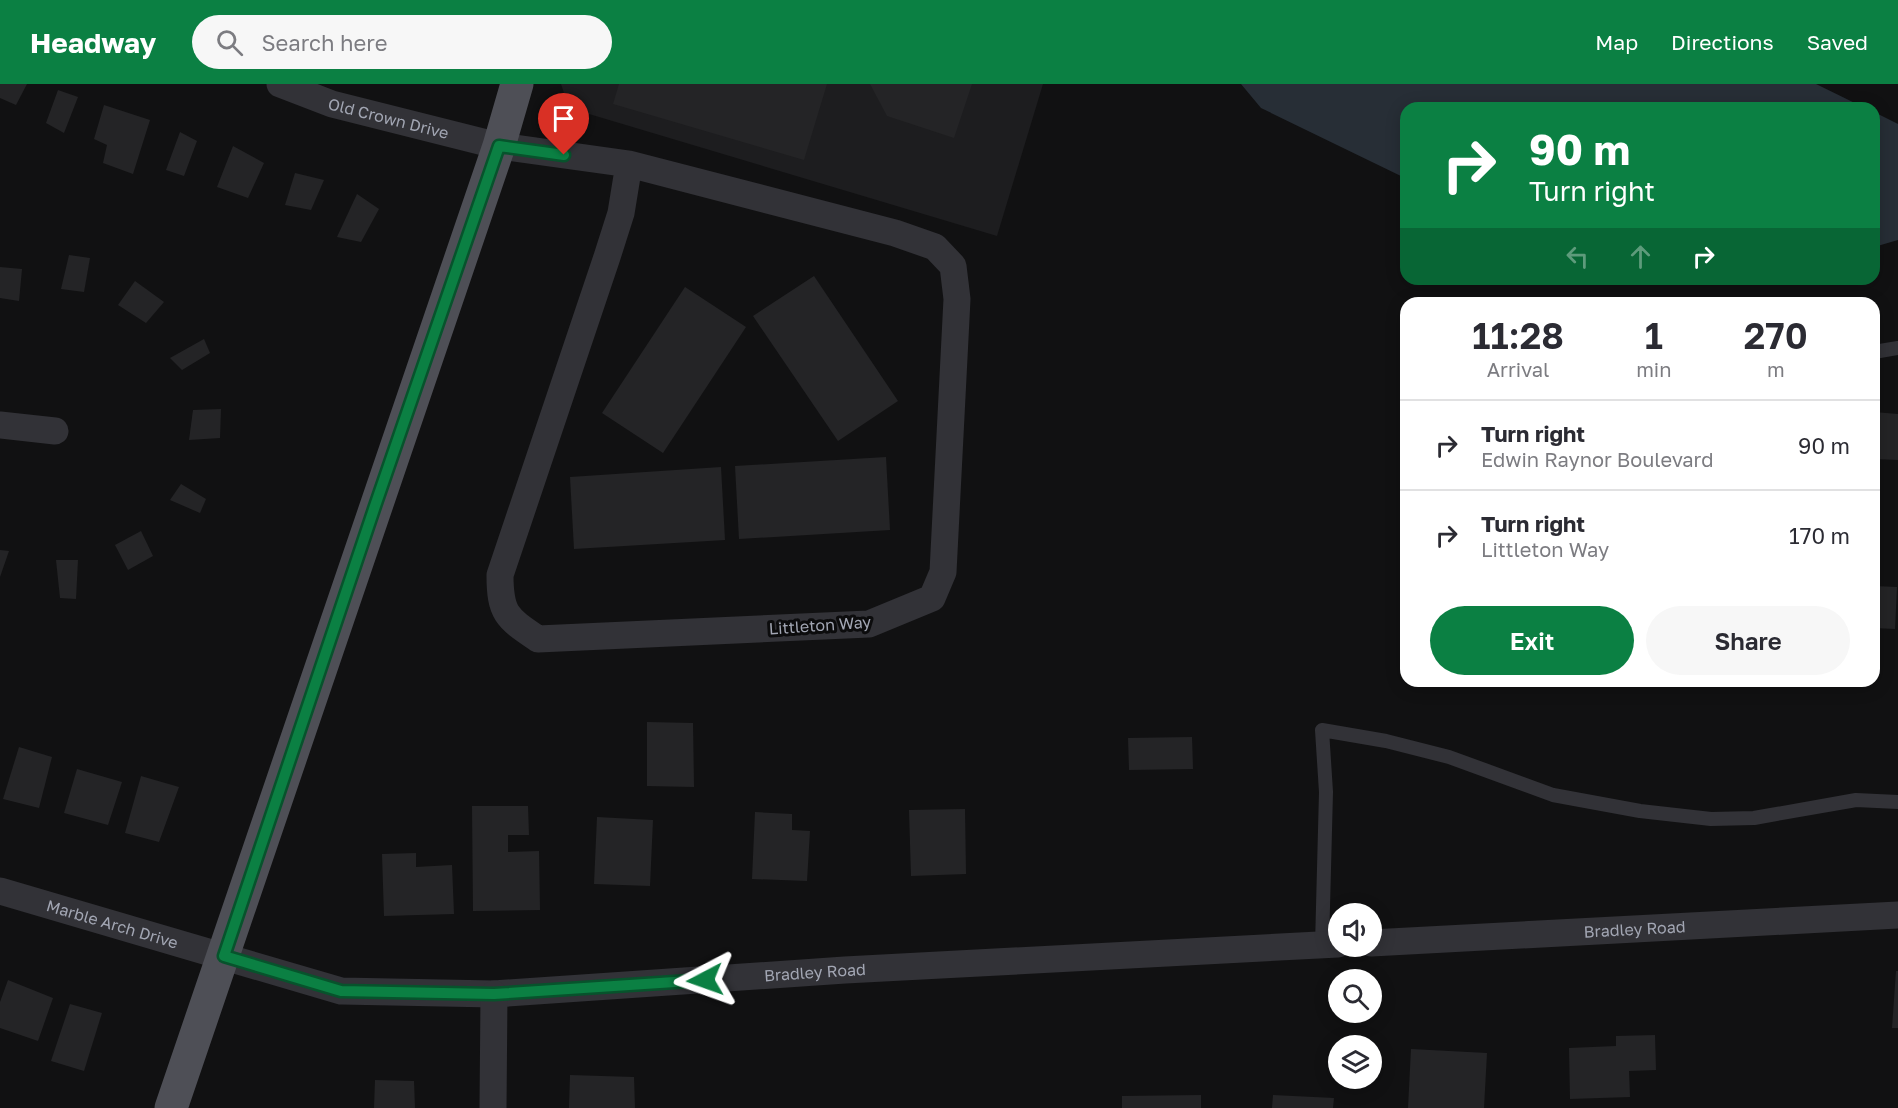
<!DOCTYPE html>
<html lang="en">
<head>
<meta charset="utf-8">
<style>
  :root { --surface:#fff; --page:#f7f7f7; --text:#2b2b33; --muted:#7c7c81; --line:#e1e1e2; --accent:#0b8043 }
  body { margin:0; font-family:"Golos Text",sans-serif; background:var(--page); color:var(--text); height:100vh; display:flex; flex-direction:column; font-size:22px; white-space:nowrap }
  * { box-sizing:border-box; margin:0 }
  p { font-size:20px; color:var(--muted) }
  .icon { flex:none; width:33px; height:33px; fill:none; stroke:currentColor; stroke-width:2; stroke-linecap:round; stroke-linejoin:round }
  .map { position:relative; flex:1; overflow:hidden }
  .sheet { position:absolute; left:1400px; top:213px; width:480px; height:390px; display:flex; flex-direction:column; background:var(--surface); border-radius:18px; box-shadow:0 3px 15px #0003 }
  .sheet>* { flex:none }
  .guide { position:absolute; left:1400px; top:18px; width:480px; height:183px; border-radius:18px; box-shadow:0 3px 15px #0003; background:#0b8043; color:#fff; overflow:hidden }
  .tools { position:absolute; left:1328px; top:819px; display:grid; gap:12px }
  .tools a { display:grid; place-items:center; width:54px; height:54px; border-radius:50%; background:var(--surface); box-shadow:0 3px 15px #0003; font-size:30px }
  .pin { position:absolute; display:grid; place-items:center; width:51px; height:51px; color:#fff; margin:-62px -26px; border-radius:50% 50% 50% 0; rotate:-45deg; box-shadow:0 0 6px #0007 }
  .pin .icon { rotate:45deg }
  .me { position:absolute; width:66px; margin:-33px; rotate:266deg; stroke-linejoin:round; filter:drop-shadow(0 0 4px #0008) }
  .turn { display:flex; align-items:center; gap:21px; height:126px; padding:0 30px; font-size:27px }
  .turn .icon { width:78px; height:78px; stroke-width:2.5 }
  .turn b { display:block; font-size:42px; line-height:51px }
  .lanes { display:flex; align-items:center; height:57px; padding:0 30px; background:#0003; justify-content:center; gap:30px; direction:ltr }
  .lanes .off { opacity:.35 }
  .eta { display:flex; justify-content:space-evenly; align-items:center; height:102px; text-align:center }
  .eta b { font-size:36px; font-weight:600; line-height:42px }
  .button { display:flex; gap:12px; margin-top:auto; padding:12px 30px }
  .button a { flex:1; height:69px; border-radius:36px; background:var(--accent); color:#fff; font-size:24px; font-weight:600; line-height:69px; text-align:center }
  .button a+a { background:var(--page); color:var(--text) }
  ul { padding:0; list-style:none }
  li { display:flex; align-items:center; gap:18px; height:90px; padding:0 30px; border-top:2px solid var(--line) }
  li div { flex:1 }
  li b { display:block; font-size:22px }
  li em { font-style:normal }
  header { display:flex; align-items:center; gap:36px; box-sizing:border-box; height:84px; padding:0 30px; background:var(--accent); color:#fff }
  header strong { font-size:28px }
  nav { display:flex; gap:33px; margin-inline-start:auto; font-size:21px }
  .search { width:420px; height:54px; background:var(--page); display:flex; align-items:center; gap:15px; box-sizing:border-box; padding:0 21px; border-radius:33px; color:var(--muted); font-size:22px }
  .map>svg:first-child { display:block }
</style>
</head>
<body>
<header>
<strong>Headway</strong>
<div class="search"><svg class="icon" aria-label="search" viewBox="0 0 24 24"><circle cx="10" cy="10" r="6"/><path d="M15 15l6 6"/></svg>Search here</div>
<nav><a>Map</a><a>Directions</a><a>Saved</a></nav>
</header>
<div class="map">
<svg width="1898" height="1024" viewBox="0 0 1898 1024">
  <rect width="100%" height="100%" fill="#111112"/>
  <polygon fill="#1d1d1f" points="561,0 1043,0 997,152 569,24"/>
  <g fill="#272e36">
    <polygon points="1241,0 1816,0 1865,24 1406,24 1405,94 1261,24"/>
    <polygon points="1874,28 1898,40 1898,156 1874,163"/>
  </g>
  <g fill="#242426">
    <polygon points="0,0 27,0 16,21 0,14"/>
    <polygon points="619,0 827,0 804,76 613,20"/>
    <polygon points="870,0 972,0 954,54 887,32"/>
    <polygon points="58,6 78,13 64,49 46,39"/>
    <polygon points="104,21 150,36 133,90 103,79 107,61 94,55"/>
    <polygon points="180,48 197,57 184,92 166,86"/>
    <polygon points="233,62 264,79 248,114 217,103"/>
    <polygon points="295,89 324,96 311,126 285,121"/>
    <polygon points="357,110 379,125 361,158 337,153"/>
    <polygon points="69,171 90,174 84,208 61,205"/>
    <polygon points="0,183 22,185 19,217 0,214"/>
    <polygon points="814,192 898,317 838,357 753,232"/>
    <polygon points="135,197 164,218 146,239 118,221"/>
    <polygon points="685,203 746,243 663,369 602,329"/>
    <polygon points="204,255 210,269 182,286 170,274"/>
    <polygon points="221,325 220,354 189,356 193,326"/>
    <polygon points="1874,328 1898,330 1898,376 1874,375"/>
    <polygon points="886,373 890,446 739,455 735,382"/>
    <polygon points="721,383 725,456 574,465 570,393"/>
    <polygon points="181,400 206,415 200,429 170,416"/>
    <polygon points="141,447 153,472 128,486 115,461"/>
    <polygon points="0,466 9,467 0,493"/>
    <polygon points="56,476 78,476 76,515 60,514"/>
    <polygon points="1874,502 1897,503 1895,545 1874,544"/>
    <polygon points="647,638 693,639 694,703 647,702"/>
    <polygon points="1192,653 1193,685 1129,686 1128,654"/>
    <polygon points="19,663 52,673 39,724 3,715"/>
    <polygon points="77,685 122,698 108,741 64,729"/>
    <polygon points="141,692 179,703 159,758 125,749"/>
    <polygon points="472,722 528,722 529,751 508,751 508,768 539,767 540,826 473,827"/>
    <polygon points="965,725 966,790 911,792 909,726"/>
    <polygon points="755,728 792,730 792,746 810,747 807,797 752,795"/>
    <polygon points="597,733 653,736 650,802 594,800"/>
    <polygon points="416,769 416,783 452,781 454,830 384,832 382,770"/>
    <polygon points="1896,887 1898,887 1898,944 1892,944"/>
    <polygon points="8,896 53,914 38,957 0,944 0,918"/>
    <polygon points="70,920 102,929 84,987 51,977"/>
    <polygon points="1655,951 1656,986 1629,987 1630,1013 1570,1015 1569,964 1616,962 1616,952"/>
    <polygon points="1411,965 1487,969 1484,1024 1408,1024"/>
    <polygon points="570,991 634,993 635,1024 569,1024"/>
    <polygon points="375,996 414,997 415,1024 374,1024"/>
    <polygon points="1201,1011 1201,1024 1122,1024 1122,1012"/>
    <polygon points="1273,1011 1334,1014 1333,1024 1272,1024"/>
  </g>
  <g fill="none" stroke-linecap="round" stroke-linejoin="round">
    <g stroke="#323237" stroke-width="14">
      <polyline points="1874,268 1898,264"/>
      <polyline points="1322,861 1326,708 1322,646 1386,657 1449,673 1553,711 1640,727 1711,735 1754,734 1856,716 1898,718"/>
    </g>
    <g stroke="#323237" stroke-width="27">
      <path id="s1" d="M280,0L332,20L499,62L629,80L895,149L935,163L953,182L957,215L943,488L932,514L869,540L538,555C507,534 500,530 500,491L607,173L621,129L629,80"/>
      <polyline points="0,341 55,347"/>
      <path id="s2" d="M0,807L341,907L494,910L845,886L1338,860"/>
      <path id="s3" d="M1371,859L1898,831"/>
      <polyline points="493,1024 494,910"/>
    </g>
    <polyline stroke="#4e4f56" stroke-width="33" points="171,1024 499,62 517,0"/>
  </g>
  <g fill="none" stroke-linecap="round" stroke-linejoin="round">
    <defs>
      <polyline id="route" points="564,71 499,62 374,425 224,872 341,907 494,910 705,896"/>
    </defs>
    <use href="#route" stroke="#07532c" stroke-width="15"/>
    <use href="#route" stroke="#0b8043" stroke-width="10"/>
  </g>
  <g text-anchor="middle" stroke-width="6" stroke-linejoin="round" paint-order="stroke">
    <g font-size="16" fill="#a2a6b3" stroke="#0c0c0d">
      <text dy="6" stroke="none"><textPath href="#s1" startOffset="114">Old Crown Drive</textPath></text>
      <text transform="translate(820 541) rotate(-4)" y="6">Littleton Way</text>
      <text dy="6" stroke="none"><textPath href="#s2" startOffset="117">Marble Arch Drive</textPath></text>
      <text dy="6" stroke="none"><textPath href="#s3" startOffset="264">Bradley Road</textPath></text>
      <text dy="6" stroke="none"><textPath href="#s2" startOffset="830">Bradley Road</textPath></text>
    </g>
  </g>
</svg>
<div class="tools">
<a><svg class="icon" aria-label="sound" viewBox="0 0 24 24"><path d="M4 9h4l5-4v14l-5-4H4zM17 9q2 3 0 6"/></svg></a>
<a><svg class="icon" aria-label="search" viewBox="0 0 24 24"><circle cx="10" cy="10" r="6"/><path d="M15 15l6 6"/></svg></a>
<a><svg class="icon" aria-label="layers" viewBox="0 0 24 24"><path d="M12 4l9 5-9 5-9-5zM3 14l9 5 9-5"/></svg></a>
</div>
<div class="pin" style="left:564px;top:71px;background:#d93025"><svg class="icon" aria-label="arrive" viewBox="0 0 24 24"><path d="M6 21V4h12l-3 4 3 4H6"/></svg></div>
<svg class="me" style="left:705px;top:896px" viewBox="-20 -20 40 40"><path d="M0-17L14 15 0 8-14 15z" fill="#0b8043" stroke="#fff" stroke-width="4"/></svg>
<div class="guide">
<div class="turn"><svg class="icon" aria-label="right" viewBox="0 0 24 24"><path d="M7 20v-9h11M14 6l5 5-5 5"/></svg><div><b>90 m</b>Turn right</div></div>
<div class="lanes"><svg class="icon off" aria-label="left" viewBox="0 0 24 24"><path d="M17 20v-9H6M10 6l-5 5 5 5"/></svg><svg class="icon off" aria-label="ahead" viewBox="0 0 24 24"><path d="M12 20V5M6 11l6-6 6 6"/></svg><svg class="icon" aria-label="right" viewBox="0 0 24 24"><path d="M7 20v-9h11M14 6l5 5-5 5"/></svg></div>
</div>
<section class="sheet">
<div class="eta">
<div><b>11:28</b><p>Arrival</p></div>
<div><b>1</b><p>min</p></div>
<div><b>270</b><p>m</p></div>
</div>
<ul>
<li><svg class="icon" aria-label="right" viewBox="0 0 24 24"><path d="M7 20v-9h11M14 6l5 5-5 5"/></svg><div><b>Turn right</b><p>Edwin Raynor Boulevard</p></div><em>90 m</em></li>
<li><svg class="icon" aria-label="right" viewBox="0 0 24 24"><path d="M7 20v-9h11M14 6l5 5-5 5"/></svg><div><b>Turn right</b><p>Littleton Way</p></div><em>170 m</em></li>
</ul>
<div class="button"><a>Exit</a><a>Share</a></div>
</section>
</div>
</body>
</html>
